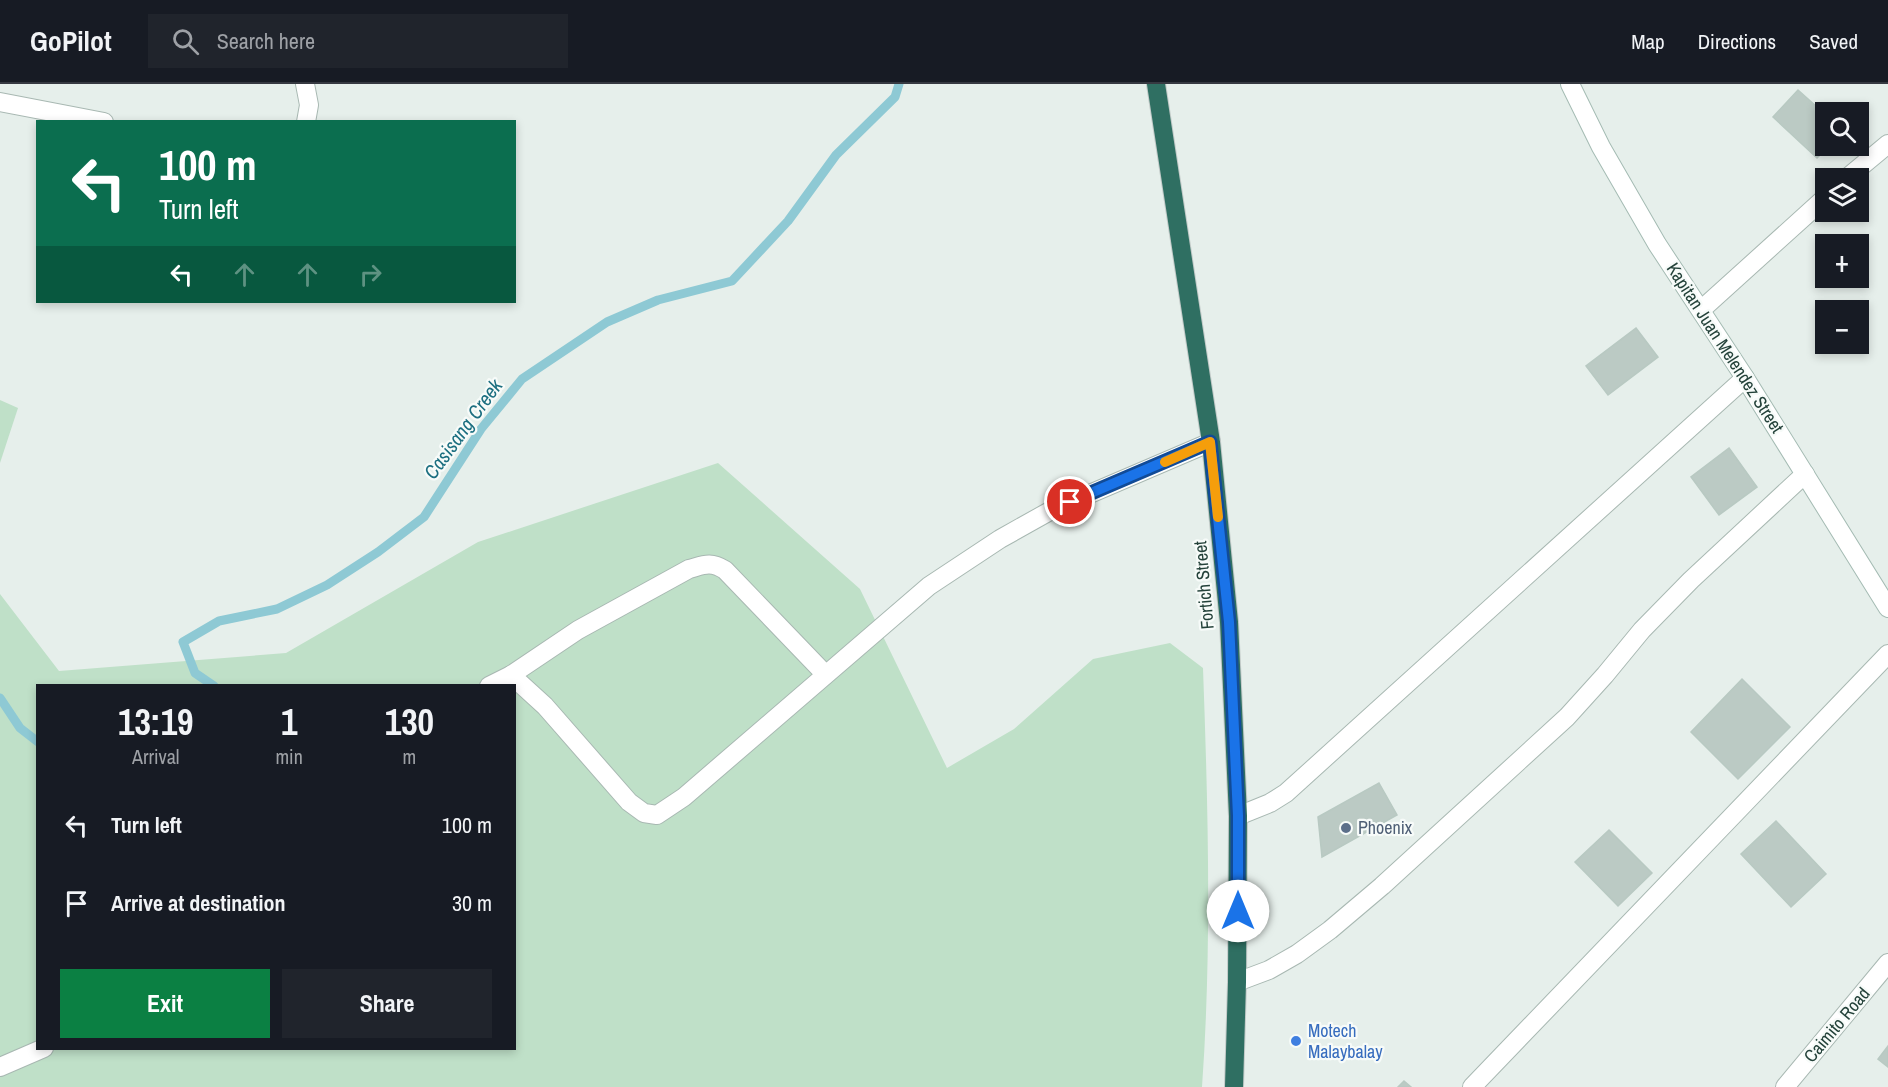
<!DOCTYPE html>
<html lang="en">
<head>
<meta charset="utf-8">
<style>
  :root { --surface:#171b24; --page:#20242c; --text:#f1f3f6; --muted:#9ea1a6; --line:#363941; --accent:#0b8043 }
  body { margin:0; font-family:"Archivo Narrow",sans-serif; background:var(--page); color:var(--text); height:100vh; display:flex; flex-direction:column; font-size:22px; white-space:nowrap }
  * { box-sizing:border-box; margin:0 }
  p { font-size:20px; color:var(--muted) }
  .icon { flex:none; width:33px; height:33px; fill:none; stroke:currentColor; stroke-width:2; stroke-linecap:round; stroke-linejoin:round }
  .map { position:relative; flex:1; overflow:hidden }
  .panel { position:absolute; left:36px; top:600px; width:480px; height:366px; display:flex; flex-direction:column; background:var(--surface); border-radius:0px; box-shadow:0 3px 9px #0003 }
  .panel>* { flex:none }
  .hud { position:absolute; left:36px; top:36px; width:480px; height:183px; border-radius:0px; box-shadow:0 3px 9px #0003; background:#0b6e4f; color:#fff; overflow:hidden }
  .controls { position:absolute; left:1815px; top:18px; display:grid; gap:12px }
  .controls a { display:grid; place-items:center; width:54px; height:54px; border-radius:0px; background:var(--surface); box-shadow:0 3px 9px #0003; font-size:30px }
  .pin { position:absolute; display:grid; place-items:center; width:51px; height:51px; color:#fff; margin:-26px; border:3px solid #fff; border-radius:50%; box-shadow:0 2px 6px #0007 }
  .me { position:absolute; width:66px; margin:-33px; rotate:0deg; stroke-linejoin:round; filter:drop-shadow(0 0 4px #0008) }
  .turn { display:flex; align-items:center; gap:21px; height:126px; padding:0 24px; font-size:27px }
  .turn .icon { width:78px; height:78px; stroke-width:2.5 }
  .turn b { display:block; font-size:42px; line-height:51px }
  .lanes { display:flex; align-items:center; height:57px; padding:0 24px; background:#0003; justify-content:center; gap:30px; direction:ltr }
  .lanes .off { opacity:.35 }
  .eta { display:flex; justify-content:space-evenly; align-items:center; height:102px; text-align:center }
  .eta b { font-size:36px; font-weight:700; line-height:42px }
  .primary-button { display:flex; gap:12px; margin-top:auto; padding:12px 24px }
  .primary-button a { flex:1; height:69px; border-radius:0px; background:var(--accent); color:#fff; font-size:24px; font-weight:700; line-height:69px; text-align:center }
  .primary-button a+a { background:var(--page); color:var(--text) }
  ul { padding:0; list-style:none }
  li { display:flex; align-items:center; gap:18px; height:78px; padding:0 24px }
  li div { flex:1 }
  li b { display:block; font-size:22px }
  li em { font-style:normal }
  header { display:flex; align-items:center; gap:36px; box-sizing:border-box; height:84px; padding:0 30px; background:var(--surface); border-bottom:2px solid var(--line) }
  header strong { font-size:28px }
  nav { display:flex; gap:33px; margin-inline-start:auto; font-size:21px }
  .search { width:420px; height:54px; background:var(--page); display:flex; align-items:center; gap:15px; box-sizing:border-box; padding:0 21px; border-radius:0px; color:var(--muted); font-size:22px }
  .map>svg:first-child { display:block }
</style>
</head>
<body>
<header>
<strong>GoPilot</strong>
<div class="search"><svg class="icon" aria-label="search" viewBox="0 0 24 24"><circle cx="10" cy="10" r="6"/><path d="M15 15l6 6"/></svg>Search here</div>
<nav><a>Map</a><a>Directions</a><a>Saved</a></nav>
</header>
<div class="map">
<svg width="1888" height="1003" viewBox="0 0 1888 1003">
  <rect width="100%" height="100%" fill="#e6efeb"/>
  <g fill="#bfe0c8" fill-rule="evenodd">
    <polygon points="0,316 18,324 0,379"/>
    <path d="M718,379L860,505L947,684L1014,645L1093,575L1170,559L1203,584C1208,723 1212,863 1202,1003H0V510L59,587L286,569L478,458ZM38,602H514V964H38Z"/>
  </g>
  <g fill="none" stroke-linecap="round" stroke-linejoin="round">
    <g stroke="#8ec9d4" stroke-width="9">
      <polyline points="214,602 195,589 183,558 219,537 277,525 327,501 378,468 424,433 481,345 522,295 607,238 658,216 732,197 788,137 836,71 895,13 899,0"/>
      <polyline points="0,614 20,644 38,658"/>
    </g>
  </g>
  <g fill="#bbcac4" stroke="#b8c9c2" stroke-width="1.5">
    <polygon points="1798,6 1826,31 1826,62 1829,62 1817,74 1773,33"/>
    <polygon points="1636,244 1658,273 1608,311 1586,282"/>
    <polygon points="1729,364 1757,403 1719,431 1691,393"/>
    <polygon points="1742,595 1790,643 1738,695 1691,648"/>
    <polygon points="1379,699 1397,731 1322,773 1318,733"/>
    <polygon points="1776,737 1826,790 1791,823 1741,770"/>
    <polygon points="1609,746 1652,789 1618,822 1575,778"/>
    <polygon points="1888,962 1888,983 1878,975"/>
    <polygon points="1404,997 1411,1003 1398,1003"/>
  </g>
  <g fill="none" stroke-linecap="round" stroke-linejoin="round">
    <defs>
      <g id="street">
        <polyline points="305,0 309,21 306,38"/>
        <polyline points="0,18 104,38"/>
        <polyline points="1847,94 1888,60"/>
        <polyline points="1701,226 1826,113"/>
        <path d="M511,591L578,546L689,485C704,481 710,477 725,486L825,590"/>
        <polyline points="489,602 511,591 545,622 629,718 644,729 657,731 684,713 929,502 1000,455 1050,427 1211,358"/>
        <polyline points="1238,732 1270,719 1286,709 1745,294"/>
        <polyline points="1237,898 1269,886 1297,870 1330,846 1382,802 1567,633 1605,591 1642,546 1691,496 1805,390"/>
        <polyline points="0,983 44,964"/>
        <polyline points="1472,1003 1888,570"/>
        <polyline points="1785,1003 1888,879"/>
      </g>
      <polyline id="secondary" points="1570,0 1601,63 1657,160 1745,294 1888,524"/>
      <polyline id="highway" points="1156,0 1211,358 1229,538 1238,732 1237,898 1234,1003"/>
    </defs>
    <use href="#street" stroke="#a8b8b2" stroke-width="20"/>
    <use href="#secondary" stroke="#a4bbb3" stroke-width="20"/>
    <use href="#highway" stroke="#c2cac8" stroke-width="20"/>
    <use href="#street" stroke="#fff" stroke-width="18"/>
    <use href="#secondary" stroke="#fff" stroke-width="18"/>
    <use href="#highway" stroke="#2f6f62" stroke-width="18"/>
  </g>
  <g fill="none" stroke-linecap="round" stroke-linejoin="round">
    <defs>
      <polyline id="route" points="1070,418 1210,358 1229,538 1238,732 1238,827"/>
    </defs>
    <use href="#route" stroke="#114b97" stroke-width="15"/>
    <use href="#route" stroke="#1a73e8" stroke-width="10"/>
    <polyline stroke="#f59e0b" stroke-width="10" points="1165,378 1210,358 1218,433"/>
  </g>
  <circle fill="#5c6f8a" stroke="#f7fbf9" stroke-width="2" cx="1346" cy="744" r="6"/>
  <circle fill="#3f7fe0" stroke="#f7fbf9" stroke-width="2" cx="1296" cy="957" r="6"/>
  <g text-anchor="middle" stroke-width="4.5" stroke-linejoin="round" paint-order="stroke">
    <g font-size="18" fill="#24423a" stroke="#f7fbf9">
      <text transform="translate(1725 264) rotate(57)" y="6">Kapitan Juan Melendez Street</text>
      <text transform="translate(1204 501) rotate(-95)" y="6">Fortich Street</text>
      <text transform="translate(1837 941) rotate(-50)" y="6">Caimito Road</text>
    </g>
    <g font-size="18" fill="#4e5e75" stroke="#f7fbf9" text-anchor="start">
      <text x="1358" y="750">Phoenix</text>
    </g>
    <g font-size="18" fill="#366cbe" stroke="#f7fbf9" text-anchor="start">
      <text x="1308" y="953">Motech<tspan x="1308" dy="21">Malaybalay</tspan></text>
    </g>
    <g font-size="20" font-style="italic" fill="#1c6f80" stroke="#f7fbf9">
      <text transform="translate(463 345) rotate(-54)" y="7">Casisang Creek</text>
    </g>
  </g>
</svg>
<div class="controls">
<a><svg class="icon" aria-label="search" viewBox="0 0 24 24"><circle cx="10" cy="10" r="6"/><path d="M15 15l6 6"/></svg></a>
<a><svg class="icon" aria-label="layers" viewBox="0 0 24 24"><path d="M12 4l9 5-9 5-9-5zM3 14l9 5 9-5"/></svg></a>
<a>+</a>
<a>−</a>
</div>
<div class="pin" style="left:1070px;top:418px;background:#d93025"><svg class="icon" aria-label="arrive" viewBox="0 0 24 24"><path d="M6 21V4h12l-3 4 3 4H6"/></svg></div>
<svg class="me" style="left:1238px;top:827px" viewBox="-20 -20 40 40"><circle r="19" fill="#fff"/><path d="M0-13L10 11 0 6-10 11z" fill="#1a73e8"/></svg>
<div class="hud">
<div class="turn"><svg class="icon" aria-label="left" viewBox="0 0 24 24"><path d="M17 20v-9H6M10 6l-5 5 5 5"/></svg><div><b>100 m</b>Turn left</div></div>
<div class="lanes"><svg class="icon" aria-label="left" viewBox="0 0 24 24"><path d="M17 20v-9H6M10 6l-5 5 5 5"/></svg><svg class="icon off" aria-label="ahead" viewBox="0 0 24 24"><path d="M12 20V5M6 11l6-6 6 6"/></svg><svg class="icon off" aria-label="ahead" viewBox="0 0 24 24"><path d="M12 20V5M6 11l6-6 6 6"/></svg><svg class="icon off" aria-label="right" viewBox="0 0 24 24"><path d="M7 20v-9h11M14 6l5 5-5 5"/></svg></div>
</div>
<section class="panel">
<div class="eta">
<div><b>13:19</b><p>Arrival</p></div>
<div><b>1</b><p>min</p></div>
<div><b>130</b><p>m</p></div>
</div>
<ul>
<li><svg class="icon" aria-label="left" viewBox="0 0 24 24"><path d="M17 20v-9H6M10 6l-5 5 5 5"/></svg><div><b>Turn left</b></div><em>100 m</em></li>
<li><svg class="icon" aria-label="arrive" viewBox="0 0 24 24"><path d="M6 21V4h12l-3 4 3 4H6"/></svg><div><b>Arrive at destination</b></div><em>30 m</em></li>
</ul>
<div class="primary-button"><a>Exit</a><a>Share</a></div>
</section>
</div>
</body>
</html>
